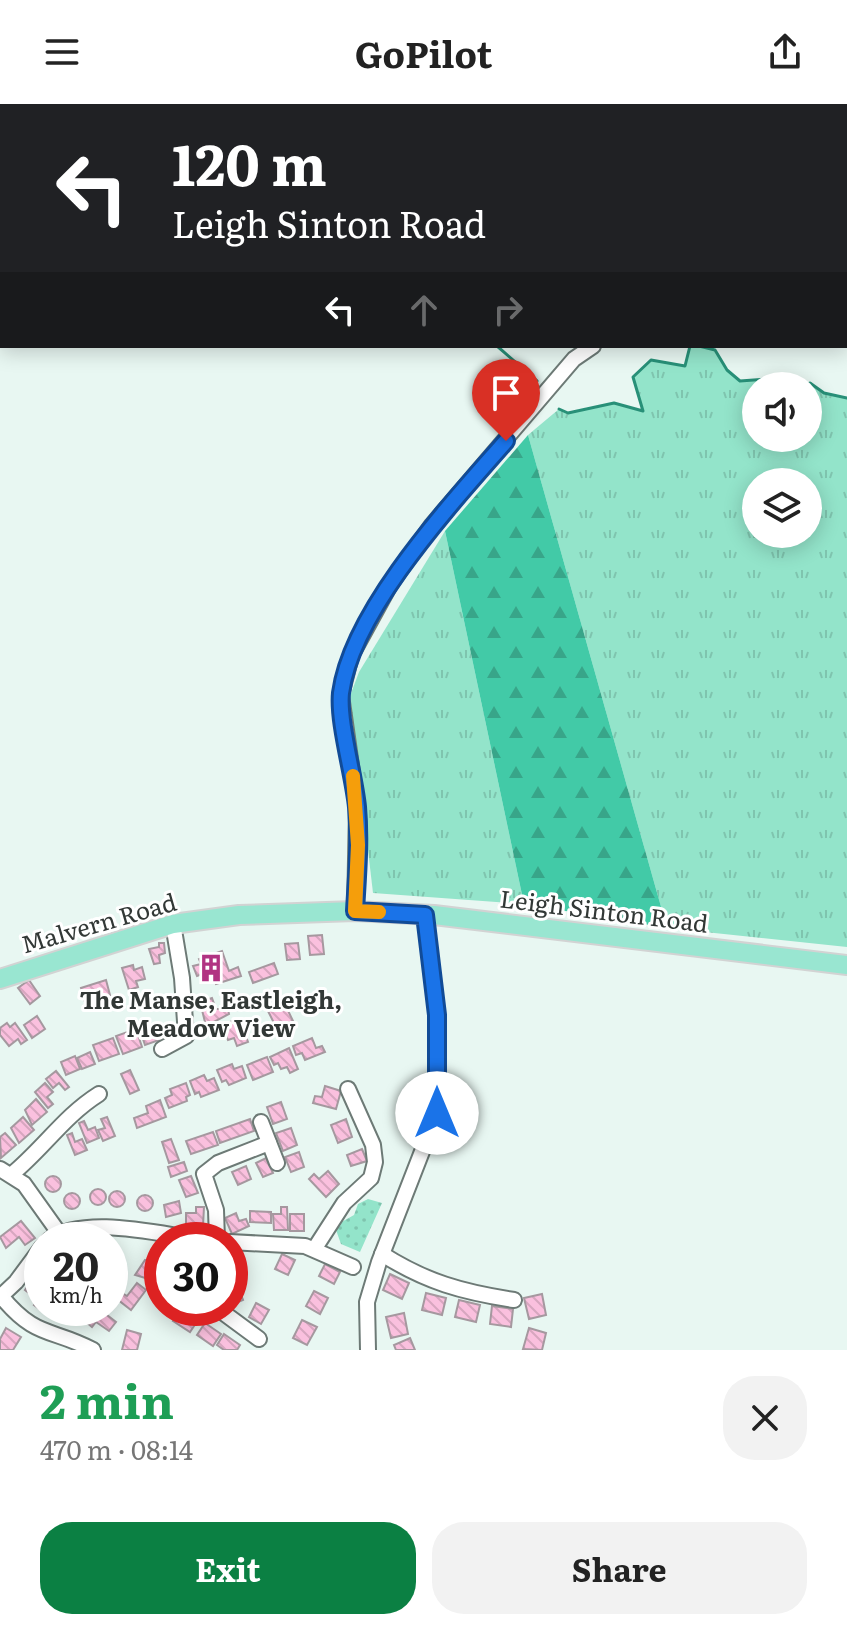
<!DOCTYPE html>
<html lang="en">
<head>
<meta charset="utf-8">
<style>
  :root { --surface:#fff; --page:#f2f2f2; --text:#222; --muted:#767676; --accent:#0b8043 }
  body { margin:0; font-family:Literata,serif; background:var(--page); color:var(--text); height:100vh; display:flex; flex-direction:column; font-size:30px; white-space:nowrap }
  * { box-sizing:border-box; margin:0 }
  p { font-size:26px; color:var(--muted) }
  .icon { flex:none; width:44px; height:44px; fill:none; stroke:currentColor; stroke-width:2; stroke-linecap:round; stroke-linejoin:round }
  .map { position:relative; height:1246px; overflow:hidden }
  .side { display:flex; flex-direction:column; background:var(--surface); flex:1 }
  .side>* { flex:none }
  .top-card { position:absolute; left:0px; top:0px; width:848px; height:244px; box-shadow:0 4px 20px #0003; background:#202124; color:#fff; overflow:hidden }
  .tools { position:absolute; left:742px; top:268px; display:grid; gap:16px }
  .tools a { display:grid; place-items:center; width:80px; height:80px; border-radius:50%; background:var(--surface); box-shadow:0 4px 20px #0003; font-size:40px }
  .speed { position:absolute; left:24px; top:1118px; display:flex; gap:16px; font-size:40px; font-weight:700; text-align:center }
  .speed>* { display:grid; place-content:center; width:104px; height:104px; border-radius:50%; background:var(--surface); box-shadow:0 4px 20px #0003; line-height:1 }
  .speed small { font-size:20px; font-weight:400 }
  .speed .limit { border:12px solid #d22; background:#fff; color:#111 }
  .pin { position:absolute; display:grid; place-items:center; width:68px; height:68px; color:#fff; margin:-82px -34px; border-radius:50% 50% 50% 0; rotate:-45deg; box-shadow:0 0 8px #0007 }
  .pin .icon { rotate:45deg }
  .me { position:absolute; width:88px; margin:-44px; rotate:0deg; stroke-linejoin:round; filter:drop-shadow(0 0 6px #0008) }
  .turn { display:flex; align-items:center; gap:28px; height:168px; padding:0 40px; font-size:36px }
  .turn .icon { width:104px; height:104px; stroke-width:2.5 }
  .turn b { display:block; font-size:56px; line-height:68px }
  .lanes { display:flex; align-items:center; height:76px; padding:0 40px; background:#0003; justify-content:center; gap:40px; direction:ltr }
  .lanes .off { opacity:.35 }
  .round { display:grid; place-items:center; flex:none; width:84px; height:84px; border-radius:32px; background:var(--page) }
  .overview { display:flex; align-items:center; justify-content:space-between; height:136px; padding:0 40px }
  h1 { font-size:48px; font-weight:700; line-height:60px; color:#1e9e55 }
  .cta { display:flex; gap:16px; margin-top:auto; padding:16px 40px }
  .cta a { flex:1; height:92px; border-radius:32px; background:var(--accent); color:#fff; font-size:32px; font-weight:700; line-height:92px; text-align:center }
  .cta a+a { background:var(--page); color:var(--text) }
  header { display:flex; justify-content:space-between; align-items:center; height:104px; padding:0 40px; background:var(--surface); font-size:36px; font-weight:700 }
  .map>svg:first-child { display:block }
</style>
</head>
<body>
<header><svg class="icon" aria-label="menu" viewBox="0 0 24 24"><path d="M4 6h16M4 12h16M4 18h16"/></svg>GoPilot<svg class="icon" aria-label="share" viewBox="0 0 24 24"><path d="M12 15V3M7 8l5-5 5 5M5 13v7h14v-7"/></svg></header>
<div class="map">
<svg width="847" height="1246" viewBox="0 0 847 1246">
  <defs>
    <pattern id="grass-tufts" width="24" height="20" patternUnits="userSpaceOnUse" patternTransform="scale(2)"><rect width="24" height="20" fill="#93e4ca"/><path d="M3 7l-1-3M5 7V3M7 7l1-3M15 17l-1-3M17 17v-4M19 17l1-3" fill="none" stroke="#7fc4ae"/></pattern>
    <pattern id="forest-firs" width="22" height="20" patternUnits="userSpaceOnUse" patternTransform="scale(2)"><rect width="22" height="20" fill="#42caa7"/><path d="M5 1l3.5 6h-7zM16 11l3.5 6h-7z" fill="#38a589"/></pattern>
    <pattern id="park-dots" width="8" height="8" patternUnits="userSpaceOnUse" patternTransform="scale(2)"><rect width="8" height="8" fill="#93e4ca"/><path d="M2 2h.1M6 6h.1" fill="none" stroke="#7fc4ae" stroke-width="1.8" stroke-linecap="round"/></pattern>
    <pattern id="building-back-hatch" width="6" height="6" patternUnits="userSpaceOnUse" patternTransform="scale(2)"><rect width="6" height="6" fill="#fac0de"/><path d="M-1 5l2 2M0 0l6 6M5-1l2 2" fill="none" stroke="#d7a6bf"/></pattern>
  </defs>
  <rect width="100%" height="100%" fill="#e8f7f2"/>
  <g fill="url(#grass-tufts)" fill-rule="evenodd">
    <path d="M690,242L715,246L727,266L740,277L769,275L778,282H756V334H808L807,280L824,289L847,294V843L667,824L528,331L559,305L568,309L614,299L643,307L633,273L651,256L685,262ZM756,378H808V430H756Z"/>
    <polygon points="445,427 524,800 373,789 350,592 359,568"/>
  </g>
  <polygon fill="url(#forest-firs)" points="528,331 667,824 524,800 445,427"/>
  <polygon fill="url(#park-dots)" points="368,1095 382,1099 360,1148 341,1140 336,1126 338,1120 354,1111 358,1100"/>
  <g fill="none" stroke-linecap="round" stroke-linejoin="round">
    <g stroke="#289078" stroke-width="3">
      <polyline points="39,0 41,2"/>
      <polyline points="497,242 537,277"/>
      <polyline points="699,242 715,246 727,266 740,277 769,275 778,282"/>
      <polyline points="806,282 810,279 824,289 847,294"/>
      <polyline points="559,305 568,309 614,299 643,307 633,273 651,256 685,262 690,242"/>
    </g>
  </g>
  <g fill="url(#building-back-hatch)" stroke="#a5989f" stroke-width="2">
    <polygon points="322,831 324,850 310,851 308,832"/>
    <polygon points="159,839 164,839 165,849 159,851 160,859 154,860 149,845 159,843"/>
    <polygon points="298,839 300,855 287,856 285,840"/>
    <polygon points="222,847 229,867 238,863 241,872 216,880 212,870 217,865 197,872 193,862 201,860 199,855"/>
    <polygon points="274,859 278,870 253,879 249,868"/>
    <polygon points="133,861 134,866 142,863 145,875 136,877 138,883 129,886 122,864"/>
    <polygon points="29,876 40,892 30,900 18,884"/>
    <polygon points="106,876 110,891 85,898 81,884"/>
    <polygon points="212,894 216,905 228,905 229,910 206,922 200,898"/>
    <polygon points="282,894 293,917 276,923 268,907 275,902 273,897"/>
    <polygon points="37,912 45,925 32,934 24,921"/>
    <polygon points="235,916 237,920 241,919 248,938 237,942 234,934 228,936 222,921"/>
    <polygon points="7,919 10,923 15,919 27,936 21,940 18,935 9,942 0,931 0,924"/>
    <polygon points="159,919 165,934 145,941 140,926"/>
    <polygon points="136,925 142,943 123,950 116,932"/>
    <polygon points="113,934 119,950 99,957 93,941"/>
    <polygon points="312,934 316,944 322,942 325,948 305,956 302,949 296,951 293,942"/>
    <polygon points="289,944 298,965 290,969 287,963 281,965 278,959 274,961 270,953"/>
    <polygon points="90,948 95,960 82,965 77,954"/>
    <polygon points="75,952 80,965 66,971 61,958"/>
    <polygon points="267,953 273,968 253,976 247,961"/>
    <polygon points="232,960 234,965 242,962 246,974 229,981 226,976 222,978 217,966"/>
    <polygon points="130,966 139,986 130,990 121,970"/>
    <polygon points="56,967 69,983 65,986 59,979 53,984 46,975"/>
    <polygon points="204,971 207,977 214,974 219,986 201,993 199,988 195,990 190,977"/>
    <polygon points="45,979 53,988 47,993 53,1000 48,1004 35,988"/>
    <polygon points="186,979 190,991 186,993 187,997 169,1004 165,994 172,991 170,985"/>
    <polygon points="325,982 341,987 336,1005 313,999 315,992 322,993"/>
    <polygon points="36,995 47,1008 32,1021 25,1006"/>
    <polygon points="160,996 166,1013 137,1024 134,1014 148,1009 146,1002"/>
    <polygon points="281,998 287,1015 273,1020 267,1003"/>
    <polygon points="23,1013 34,1026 19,1039 11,1024"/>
    <polygon points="107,1013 115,1032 103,1037 98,1026 105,1024 101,1015"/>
    <polygon points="250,1015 254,1027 220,1039 216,1027"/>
    <polygon points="346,1015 352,1033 338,1039 331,1021"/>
    <polygon points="84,1017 88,1026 95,1023 99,1034 87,1039 79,1019"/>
    <polygon points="291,1024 297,1041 283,1047 276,1029"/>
    <polygon points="213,1028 218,1041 191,1050 186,1037"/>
    <polygon points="5,1029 16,1041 1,1054 0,1033"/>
    <polygon points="72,1029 75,1038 82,1035 87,1046 75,1051 67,1031"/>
    <polygon points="171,1035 179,1056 169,1059 162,1038"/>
    <polygon points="362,1045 367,1057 351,1062 347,1051"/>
    <polygon points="299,1048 304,1063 291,1068 285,1053"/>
    <polygon points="266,1054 273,1069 263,1073 256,1059"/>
    <polygon points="184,1058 187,1067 171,1073 168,1063"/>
    <polygon points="246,1062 251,1075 238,1081 232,1068"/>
    <polygon points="328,1067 339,1080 326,1093 309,1075 314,1070 319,1075"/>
    <circle cx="53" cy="1080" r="8"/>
    <polygon points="191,1072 198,1089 186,1093 179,1076"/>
    <circle cx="98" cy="1093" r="8"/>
    <circle cx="117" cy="1095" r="8"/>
    <circle cx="72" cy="1097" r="8"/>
    <circle cx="145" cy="1099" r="8"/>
    <polygon points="179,1097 181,1109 166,1113 164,1101"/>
    <polygon points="196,1103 204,1103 203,1122 186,1122 186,1109 196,1109"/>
    <polygon points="281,1103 287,1103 288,1126 274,1126 273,1110 281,1110"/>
    <polygon points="250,1107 271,1108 271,1119 250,1118"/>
    <polygon points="236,1109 239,1117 246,1115 249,1122 232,1130 225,1114"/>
    <rect x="290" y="1110" width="14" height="17"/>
    <polygon points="21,1117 35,1134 25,1141 19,1133 6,1144 0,1133"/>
    <polygon points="282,1150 295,1156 288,1171 275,1165"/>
    <polygon points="145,1156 157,1160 152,1176 135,1171"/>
    <polygon points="325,1160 340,1168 334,1180 319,1172"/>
    <polygon points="390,1170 409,1179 402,1195 383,1186"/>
    <polygon points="32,1176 42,1184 41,1206 34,1201 38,1196 25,1186"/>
    <polygon points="236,1177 243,1196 231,1201 230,1179"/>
    <polygon points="137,1179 146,1186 131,1206 117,1195 122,1189 127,1192"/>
    <polygon points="314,1187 328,1194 320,1210 306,1202"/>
    <polygon points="426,1189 446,1194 442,1211 422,1206"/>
    <polygon points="542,1190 546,1211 529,1215 524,1194"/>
    <polygon points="459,1196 480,1201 476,1218 455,1213"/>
    <polygon points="256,1199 269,1206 261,1220 249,1213"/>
    <polygon points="492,1202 513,1205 511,1223 490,1220"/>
    <polygon points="55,1204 78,1204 83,1208 76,1217 63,1207 59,1212 52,1207"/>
    <polygon points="98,1204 116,1218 109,1227 96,1218 92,1223 86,1218"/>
    <polygon points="182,1204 198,1216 190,1228 173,1217"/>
    <polygon points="404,1209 408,1230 391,1234 386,1213"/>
    <polygon points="302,1216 317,1223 307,1241 293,1234"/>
    <polygon points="205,1219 221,1230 213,1242 197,1231"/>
    <polygon points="6,1224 21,1233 13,1246 0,1246 0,1235"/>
    <polygon points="529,1224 546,1229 542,1246 523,1245"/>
    <polygon points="127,1226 141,1230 137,1246 122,1246"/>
    <polygon points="224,1230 240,1241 237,1246 224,1246 217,1241"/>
    <polygon points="410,1234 415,1246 396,1246 394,1241"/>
  </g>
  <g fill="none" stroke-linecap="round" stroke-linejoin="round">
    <defs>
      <g id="minor">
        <polyline points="846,78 847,77"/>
        <polyline points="355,807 357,704 341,591 351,552 391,479 432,421 574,255 593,242"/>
        <polyline points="162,945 186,932 182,874 173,820"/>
        <polyline points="261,1018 277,1059"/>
        <polyline points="0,1065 24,1080 59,1129"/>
        <path d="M11,1071C43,1045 64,1012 99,990"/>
        <path d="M49,1136C86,1110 161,1131 205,1136"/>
        <polyline points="217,1136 216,1106 204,1070 218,1059 269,1039"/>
        <polyline points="230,1138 305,1142 353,1163"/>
        <polyline points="315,1144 344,1099 371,1074 375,1058 373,1041 348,985"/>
        <path d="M382,1150C426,1178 462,1188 514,1196"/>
        <path d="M1,1192C36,1235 52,1224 93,1246"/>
        <polyline points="0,1193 16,1178 42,1143"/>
        <polyline points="217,1204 259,1235"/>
        <polyline points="368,1246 367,1198 379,1158 437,1009 437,911 425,811"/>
      </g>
      <polyline id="major" points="0,875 173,820 239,811 355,807 434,811 847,861"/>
    </defs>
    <use href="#minor" stroke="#6d7a76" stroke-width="18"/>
    <use href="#major" stroke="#d2d3d3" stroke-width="22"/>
    <use href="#minor" stroke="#fff" stroke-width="14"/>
    <use href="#major" stroke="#99e6d1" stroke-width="18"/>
  </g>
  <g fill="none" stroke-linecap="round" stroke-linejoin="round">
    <defs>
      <path id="route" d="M437,1009V911L425,811L355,807C357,772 360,737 357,703C354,671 338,618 341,589C352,506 452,399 506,337"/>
    </defs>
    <use href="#route" stroke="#114b97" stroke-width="20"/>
    <use href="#route" stroke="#1a73e8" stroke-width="14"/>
    <polyline stroke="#f59e0b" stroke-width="14" points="353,672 358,741 355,807 379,808"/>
  </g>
  <defs>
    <symbol id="building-bare" viewBox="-9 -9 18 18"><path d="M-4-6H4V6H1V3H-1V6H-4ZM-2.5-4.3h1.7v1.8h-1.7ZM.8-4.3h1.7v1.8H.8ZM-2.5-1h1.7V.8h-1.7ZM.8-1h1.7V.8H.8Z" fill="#b13382" stroke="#fff" stroke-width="2.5" paint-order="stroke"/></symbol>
  </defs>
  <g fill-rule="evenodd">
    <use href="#building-bare" x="191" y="844" width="40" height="40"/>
  </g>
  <g text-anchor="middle" stroke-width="6" stroke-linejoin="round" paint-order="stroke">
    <g font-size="24" fill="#323836" stroke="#fff">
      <text transform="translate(604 808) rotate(7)" y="8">Leigh Sinton Road</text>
      <text transform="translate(99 820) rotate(-16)" y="8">Malvern Road</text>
    </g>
    <g font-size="24" font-weight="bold" fill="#323836" stroke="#fff">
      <text x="211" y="905">The Manse, Eastleigh,<tspan x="211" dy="28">Meadow View</tspan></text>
    </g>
  </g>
</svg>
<div class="tools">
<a><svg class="icon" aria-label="sound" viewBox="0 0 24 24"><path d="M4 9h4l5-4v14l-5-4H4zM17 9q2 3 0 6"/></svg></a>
<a><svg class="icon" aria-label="layers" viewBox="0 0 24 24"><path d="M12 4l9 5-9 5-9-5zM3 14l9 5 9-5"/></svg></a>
</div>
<div class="speed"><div>20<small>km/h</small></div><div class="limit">30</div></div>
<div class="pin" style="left:506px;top:337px;background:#d93025"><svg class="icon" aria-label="arrive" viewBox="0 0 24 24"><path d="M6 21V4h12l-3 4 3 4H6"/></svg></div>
<svg class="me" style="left:437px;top:1009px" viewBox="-20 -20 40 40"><circle r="19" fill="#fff"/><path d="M0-13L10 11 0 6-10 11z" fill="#1a73e8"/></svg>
<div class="top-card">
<div class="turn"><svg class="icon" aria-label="left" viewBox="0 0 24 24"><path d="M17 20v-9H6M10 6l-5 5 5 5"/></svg><div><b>120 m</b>Leigh Sinton Road</div></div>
<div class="lanes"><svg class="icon" aria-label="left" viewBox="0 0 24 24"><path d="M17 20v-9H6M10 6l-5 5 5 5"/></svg><svg class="icon off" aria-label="ahead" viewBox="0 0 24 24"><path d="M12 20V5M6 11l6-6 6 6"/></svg><svg class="icon off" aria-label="right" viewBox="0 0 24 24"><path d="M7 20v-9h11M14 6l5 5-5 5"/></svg></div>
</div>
</div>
<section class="side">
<div class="overview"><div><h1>2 min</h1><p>470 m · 08:14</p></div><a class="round"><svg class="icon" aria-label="close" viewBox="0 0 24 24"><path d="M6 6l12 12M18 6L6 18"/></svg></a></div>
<div class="cta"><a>Exit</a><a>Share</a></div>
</section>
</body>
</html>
